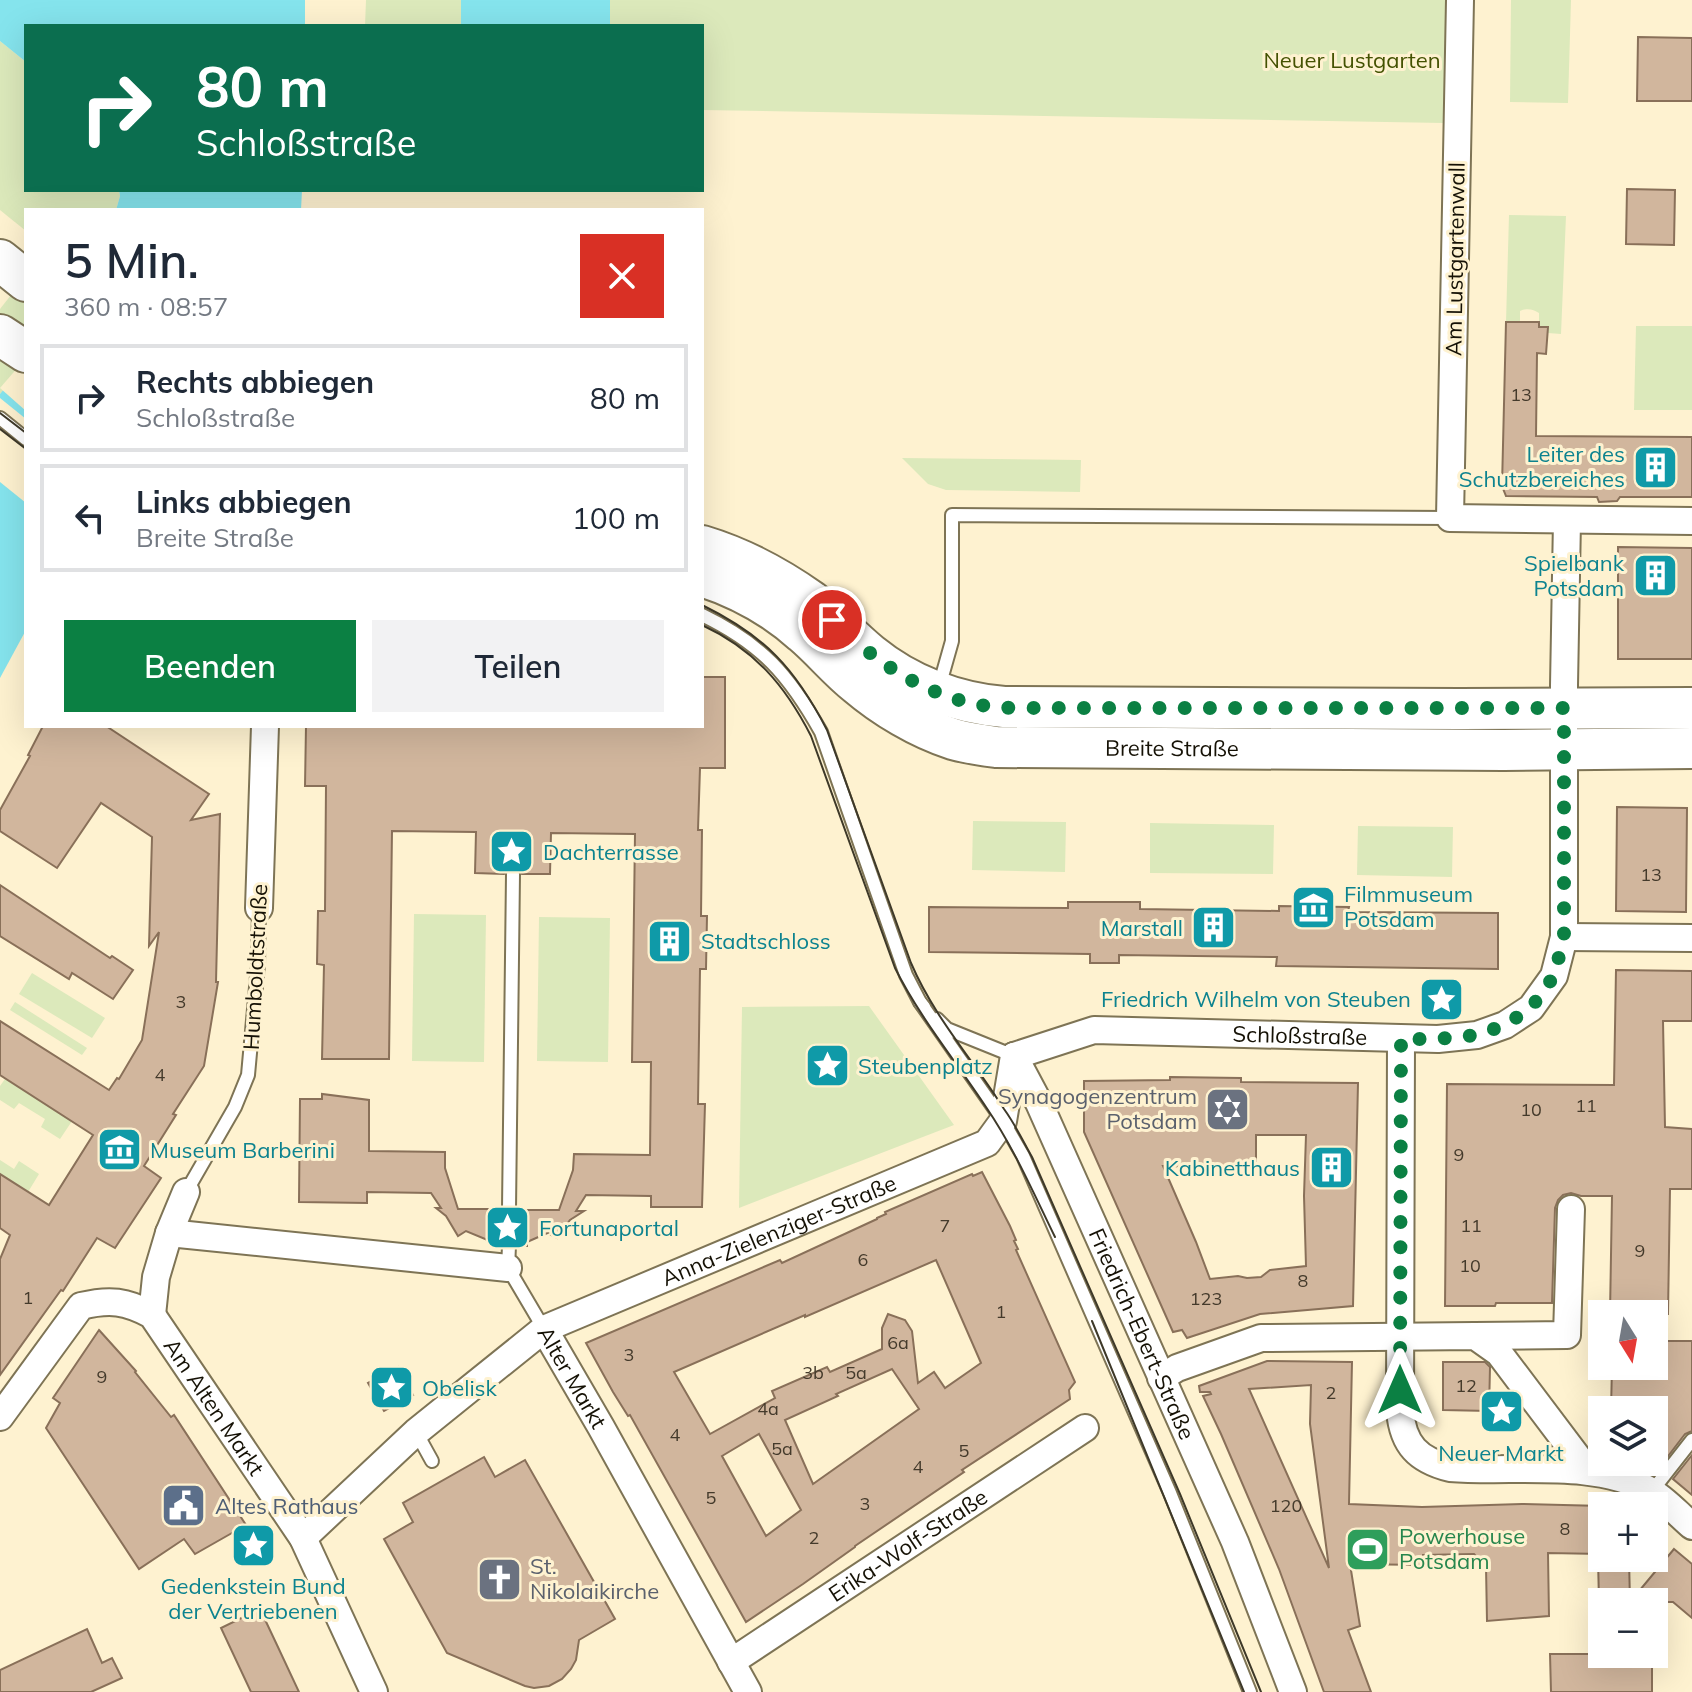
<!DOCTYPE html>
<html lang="de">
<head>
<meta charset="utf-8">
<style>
  :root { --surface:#fff; --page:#f2f2f3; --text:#1f2937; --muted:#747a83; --line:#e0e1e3; --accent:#0b8043 }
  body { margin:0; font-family:Mulish,sans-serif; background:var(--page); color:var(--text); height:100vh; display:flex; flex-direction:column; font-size:30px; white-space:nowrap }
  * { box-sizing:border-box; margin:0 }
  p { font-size:26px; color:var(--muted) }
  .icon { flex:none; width:44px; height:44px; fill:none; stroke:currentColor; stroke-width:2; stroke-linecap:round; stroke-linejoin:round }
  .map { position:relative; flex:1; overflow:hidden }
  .drawer { position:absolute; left:24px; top:208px; width:680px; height:520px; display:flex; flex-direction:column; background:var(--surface); border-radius:0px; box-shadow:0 8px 32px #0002 }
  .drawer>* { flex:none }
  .top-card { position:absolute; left:24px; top:24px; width:680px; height:168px; border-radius:0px; box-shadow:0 8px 32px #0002; background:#0b6e4f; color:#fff; overflow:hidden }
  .needle { width:52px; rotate:169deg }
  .fabs { position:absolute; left:1588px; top:1300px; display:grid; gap:16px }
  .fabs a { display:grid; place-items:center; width:80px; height:80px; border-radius:0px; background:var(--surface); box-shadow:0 8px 32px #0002; font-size:40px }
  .pin { position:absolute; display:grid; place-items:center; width:68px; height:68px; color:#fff; margin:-34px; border:4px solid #fff; border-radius:50%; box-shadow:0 2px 8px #0007 }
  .me { position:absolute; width:88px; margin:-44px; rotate:0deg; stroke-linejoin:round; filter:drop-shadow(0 0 6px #0008) }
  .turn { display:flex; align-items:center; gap:28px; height:168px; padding:0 40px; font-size:36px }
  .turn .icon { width:104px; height:104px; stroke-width:2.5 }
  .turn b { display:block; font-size:56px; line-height:68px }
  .round { display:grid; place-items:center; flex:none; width:84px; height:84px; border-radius:0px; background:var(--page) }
  .head { display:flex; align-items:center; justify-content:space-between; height:136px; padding:0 40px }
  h1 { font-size:48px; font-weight:600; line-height:60px }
  .primary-button { display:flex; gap:16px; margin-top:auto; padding:16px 40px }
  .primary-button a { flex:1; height:92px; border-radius:0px; background:var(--accent); color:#fff; font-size:32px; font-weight:600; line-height:92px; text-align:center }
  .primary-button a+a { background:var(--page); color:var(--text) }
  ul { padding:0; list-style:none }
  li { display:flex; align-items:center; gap:24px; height:108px; margin:0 16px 12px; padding:0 24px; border:4px solid var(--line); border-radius:0px }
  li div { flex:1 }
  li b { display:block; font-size:30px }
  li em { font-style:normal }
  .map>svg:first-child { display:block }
</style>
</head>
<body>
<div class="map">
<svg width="1692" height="1692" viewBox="0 0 1692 1692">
  <rect width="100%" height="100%" fill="#fef2d0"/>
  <g fill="#dce9bb">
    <polygon points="366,0 1446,0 1444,123 702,110 702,26 365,26"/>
    <polygon points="1511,0 1571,0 1568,103 1510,102"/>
    <polygon points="0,41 26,62 26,190 119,190 120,196 116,210 26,210 26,231 0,210"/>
    <path d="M1509,215L1566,216L1561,334L1548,333V327H1539V313C1533,309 1527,308 1520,311V322H1506Z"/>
    <polygon points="26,276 26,362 0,394 0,309"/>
    <polygon points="1636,326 1692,326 1692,410 1634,410"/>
    <polygon points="902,458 1081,460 1080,492 946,490 928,484"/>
    <polygon points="973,821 1066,822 1065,872 972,870"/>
    <polygon points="1150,823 1274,825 1273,874 1150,873"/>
    <polygon points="1358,826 1453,827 1452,877 1357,875"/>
    <polygon points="414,914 486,915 484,1062 412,1061"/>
    <polygon points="539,917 610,918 608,1062 537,1061"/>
    <polygon points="32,973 105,1018 92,1038 19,994"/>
    <polygon points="15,1002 87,1048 82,1055 10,1010"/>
    <polygon points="869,1006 954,1125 739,1208 742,1007"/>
    <polygon points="5,1079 72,1121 60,1139 41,1127 45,1119 19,1103 14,1109 0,1100 0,1086"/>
    <polygon points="0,1160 14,1169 19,1161 39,1174 28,1192 0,1174"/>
  </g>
  <g fill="#85e4ed">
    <polygon points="0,0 305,0 305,26 26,26 26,62 0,41"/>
    <polygon points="461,0 610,0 610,26 461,25"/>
    <polygon points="119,190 302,190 301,210 116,210 120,196"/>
    <polygon points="26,362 26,630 0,678 0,394"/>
  </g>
  <g fill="#fef2d0">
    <polygon points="26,358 26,411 0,388"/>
    <polygon points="0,398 26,419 26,503 0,482"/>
  </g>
  <g fill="#d1b69d" stroke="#897059" stroke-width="2" fill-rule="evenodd">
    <polygon points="1638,37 1692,38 1692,101 1637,101"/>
    <polygon points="1627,189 1675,190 1674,245 1626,244"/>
    <polygon points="1506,322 1539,322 1539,327 1548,327 1546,354 1537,353 1536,436 1692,437 1692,497 1620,497 1617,501 1599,502 1597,497 1506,496 1502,486"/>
    <polygon points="1618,547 1692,548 1692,659 1618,659"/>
    <polygon points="702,677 725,677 725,768 700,768 698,830 702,830 701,916 707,916 706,969 700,969 698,1104 705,1104 702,1207 651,1207 651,1196 586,1195 576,1211 584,1211 570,1220 557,1238 551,1235 552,1231 527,1242 527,1246 518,1246 517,1241 510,1237 504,1238 500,1246 490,1246 490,1241 466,1231 458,1236 446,1216 436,1208 441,1208 431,1193 367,1192 367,1203 299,1202 300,1099 322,1099 322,1094 369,1100 369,1151 445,1152 445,1168 458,1209 500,1209 502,1214 508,1218 514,1216 518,1210 559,1210 573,1170 574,1154 650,1155 651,1062 632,1062 635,834 551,833 550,874 522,874 520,869 514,865 508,867 504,874 475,873 476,832 392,831 389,1059 322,1059 324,965 317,964 318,911 325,911 326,786 305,786 306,726 702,726"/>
    <polygon points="43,726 106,726 209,794 191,820 220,814 216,982 218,982 204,1066 173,1114 176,1115 144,1166 161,1178 115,1248 97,1238 63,1291 61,1290 0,1375 0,1259 10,1235 0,1228 0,1174 49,1205 93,1135 0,1075 0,1021 109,1090 117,1078 119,1079 142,1040 159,932 149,946 152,837 101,803 57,868 0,831 0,810 30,756 28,755"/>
    <polygon points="1617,807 1687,808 1686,912 1616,911"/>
    <polygon points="0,885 110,958 112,956 133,970 113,999 72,973 69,979 0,936"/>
    <polygon points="1068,902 1140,902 1140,909 1279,911 1279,906 1349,907 1348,912 1498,913 1498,969 1276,966 1277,957 1119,955 1119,963 1090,963 1090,954 929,952 929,907 1068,908"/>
    <polygon points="1616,970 1692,971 1692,1021 1663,1021 1665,1127 1692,1129 1692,1189 1670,1189 1668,1314 1610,1314 1612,1196 1581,1196 1571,1193 1563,1195 1558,1200 1555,1208 1552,1303 1496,1303 1495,1306 1445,1306 1447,1084 1614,1085"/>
    <path d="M1170,1077L1241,1078V1082L1358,1083L1353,1306L1260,1314L1187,1338L1182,1330L1173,1332L1084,1132V1081L1170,1080ZM1256,1135H1306L1304,1196L1306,1266L1270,1270L1261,1277L1247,1278L1238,1276L1210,1279L1196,1242L1163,1166L1256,1168Z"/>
    <path d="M982,1172L1010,1226L1016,1240L1014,1241L1018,1249L1016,1250L1075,1382L1069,1390L1070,1399L962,1470L964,1472L855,1546V1547L803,1584L746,1622L630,1415L628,1416L613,1392L586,1343L780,1260L782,1263L877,1219V1218L886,1214L885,1212L972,1174L973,1176ZM936,1260L981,1363L945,1388L934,1372L918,1383L912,1331L905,1320L888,1314L882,1328V1349L830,1372L827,1367L772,1391L775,1398L710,1434L674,1372L805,1315V1317ZM892,1369L919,1409L813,1484L785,1420L838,1396L836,1394ZM759,1434L801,1510L766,1536L722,1456Z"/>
    <polygon points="99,1330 136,1371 135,1372 171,1417 174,1415 246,1525 195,1554 184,1539 139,1569 46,1428 60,1403 53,1398"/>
    <polygon points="1654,1341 1692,1341 1692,1431 1685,1434 1659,1468 1654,1464 1654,1410 1611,1410 1612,1366 1654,1366"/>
    <path d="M1267,1361L1352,1362L1349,1504L1422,1507L1522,1504L1602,1506V1554L1548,1553L1549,1616L1487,1621L1486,1567L1474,1554L1423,1555V1565L1350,1564L1360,1626L1348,1630L1371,1692H1324L1279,1569L1221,1434L1203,1396L1211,1394L1210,1392H1200L1199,1386ZM1311,1385L1310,1424L1329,1568L1249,1389Z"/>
    <polygon points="1443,1362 1485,1362 1490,1367 1489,1411 1443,1410"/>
    <polygon points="398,1367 413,1395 384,1411 368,1383"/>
    <polygon points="1692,1455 1692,1495 1673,1479"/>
    <polygon points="484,1457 495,1477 525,1460 615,1619 579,1640 576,1660 571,1669 562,1679 549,1686 534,1688 525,1686 447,1653 384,1539 413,1522 403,1503"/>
    <polygon points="1674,1549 1692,1564 1692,1618 1673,1602 1599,1602 1598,1558 1629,1558 1630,1602"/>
    <polygon points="260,1609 277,1645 299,1692 251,1692 221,1628"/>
    <polygon points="87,1629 102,1663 112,1658 122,1678 91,1692 0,1692 0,1670"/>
    <polygon points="1550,1654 1652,1654 1652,1692 1551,1692"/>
  </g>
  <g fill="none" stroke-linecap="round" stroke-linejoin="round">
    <defs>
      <g id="lane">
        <polyline points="0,418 26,439"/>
        <path d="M702,615C762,644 789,675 821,732L906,975L920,1002L924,1007"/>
        <polyline points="939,687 952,641 952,515 1450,518"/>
        <polyline points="920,1002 1003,1121 1023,1156 1170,1493 1250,1692"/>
        <polyline points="937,1019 947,1029 1014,1056"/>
        <polyline points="186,1192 235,1107 248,1075 258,965 259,908"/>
        <polyline points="509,1209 513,874"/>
        <polyline points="509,1246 508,1268 544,1329"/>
        <polyline points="416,1432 432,1461"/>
        <polyline points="1652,1491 1692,1440"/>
      </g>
      <g id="street">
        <polyline points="1460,0 1450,518 1692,521"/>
        <polyline points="259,908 265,726"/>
        <polyline points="1564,937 1692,938"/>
        <path d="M1401,1039L1400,1411C1403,1445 1418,1460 1450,1468C1513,1473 1594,1459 1649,1490C1665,1499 1678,1514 1692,1526"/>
        <path id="s1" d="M1014,1056L1094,1030L1438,1039L1477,1035L1505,1025L1531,1008L1554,976L1564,937V685L1567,520"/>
        <path id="s2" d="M1014,1056L1039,1103L1235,1542L1293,1692"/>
        <polyline points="169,1233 508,1268"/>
        <polyline points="152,1315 156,1277 169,1233 186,1192"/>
        <path id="s3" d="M544,1329L601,1427L748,1692"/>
        <polyline points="1475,1336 1567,1335 1571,1209"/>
        <polyline points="1161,1378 1177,1368 1261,1338 1475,1336 1499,1353 1588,1471"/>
        <path id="s4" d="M0,1417L81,1306C110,1299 126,1301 152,1315L303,1538L374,1692"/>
        <path id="s5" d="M303,1538L416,1432L544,1329L987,1143L1003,1121L1014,1056"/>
        <path id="s6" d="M731,1662L1085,1428"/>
      </g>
      <g id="primary">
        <polyline points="0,260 26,281"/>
        <polyline points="0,335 26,352"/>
        <path d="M702,546C742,558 777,577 811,601C832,617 849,637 870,654C908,685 956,703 1004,707L1460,709L1692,708"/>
        <path id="s7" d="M702,576C739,588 774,607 803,633C822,649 838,669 857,684C884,707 919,728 953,739C967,743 981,745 996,747L1504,750L1692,748"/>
      </g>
    </defs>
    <use href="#lane" stroke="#7e7455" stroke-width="16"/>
    <use href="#street" stroke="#7e7455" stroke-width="30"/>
    <use href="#primary" stroke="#7e7455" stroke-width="44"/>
    <use href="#lane" stroke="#fff" stroke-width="12"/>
    <use href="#street" stroke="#fff" stroke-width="26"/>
    <use href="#primary" stroke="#fff" stroke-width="40"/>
    <g stroke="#3e3929" stroke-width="2">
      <polyline points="0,413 26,433"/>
      <polyline points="0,429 26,449"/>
      <path d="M702,605C765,636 795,668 827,730L911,963C934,1017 973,1060 1004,1109C1015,1124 1023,1141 1032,1157L1180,1494L1261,1692"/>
      <path d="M702,625C754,649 785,685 811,736L895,968C920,1018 955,1060 986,1107C1014,1148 1033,1192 1055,1237"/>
      <polyline points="1092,1321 1244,1692"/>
    </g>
  </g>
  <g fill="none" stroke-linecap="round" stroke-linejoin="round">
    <path stroke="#0b8043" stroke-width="14" stroke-dasharray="0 25.2" d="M832,620C874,660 922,695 981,705C1007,710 1035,707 1061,708H1564V937L1554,976L1531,1008L1505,1025L1477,1035L1438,1039H1401L1400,1390"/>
  </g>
  <defs>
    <symbol id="building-square" viewBox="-11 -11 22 22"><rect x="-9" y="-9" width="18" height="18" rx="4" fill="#0f9aa8" stroke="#fef2d0"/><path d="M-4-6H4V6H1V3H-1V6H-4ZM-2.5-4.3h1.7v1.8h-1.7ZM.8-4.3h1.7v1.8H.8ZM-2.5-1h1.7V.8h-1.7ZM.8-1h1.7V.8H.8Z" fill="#fff"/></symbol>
    <symbol id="sight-square" viewBox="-11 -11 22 22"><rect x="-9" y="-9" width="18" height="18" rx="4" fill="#0f9aa8" stroke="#fef2d0"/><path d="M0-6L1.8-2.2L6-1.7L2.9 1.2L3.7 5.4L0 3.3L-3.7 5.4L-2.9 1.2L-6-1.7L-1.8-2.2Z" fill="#fff"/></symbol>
    <symbol id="museum-square" viewBox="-11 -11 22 22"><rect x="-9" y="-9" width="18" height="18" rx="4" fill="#0f9aa8" stroke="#fef2d0"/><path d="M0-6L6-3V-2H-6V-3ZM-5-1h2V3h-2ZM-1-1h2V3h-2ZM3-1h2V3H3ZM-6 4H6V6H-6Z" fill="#fff"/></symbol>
    <symbol id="synagogue-square" viewBox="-11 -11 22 22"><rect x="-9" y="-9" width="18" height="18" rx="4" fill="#6b7280" stroke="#fef2d0"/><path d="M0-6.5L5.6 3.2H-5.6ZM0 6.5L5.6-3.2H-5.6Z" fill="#fff"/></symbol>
    <symbol id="civic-square" viewBox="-11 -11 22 22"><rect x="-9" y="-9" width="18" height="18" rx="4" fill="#5c6f8a" stroke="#fef2d0"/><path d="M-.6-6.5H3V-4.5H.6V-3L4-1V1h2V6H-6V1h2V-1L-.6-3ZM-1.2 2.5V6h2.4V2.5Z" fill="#fff"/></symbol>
    <symbol id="stadium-square" viewBox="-11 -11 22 22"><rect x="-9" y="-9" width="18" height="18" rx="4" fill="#2e9e5b" stroke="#fef2d0"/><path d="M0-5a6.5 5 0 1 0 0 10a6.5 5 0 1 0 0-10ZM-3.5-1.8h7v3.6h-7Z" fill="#fff"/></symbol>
    <symbol id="church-square" viewBox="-11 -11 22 22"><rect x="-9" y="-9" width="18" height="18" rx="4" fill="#6b7280" stroke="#fef2d0"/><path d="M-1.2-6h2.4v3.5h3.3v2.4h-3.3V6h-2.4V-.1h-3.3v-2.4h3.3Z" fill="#fff"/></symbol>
  </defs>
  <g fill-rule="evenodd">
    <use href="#building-square" x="1630" y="442" width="51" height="51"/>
    <use href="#building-square" x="1630" y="550" width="51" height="51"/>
    <use href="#sight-square" x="486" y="826" width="51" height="51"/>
    <use href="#museum-square" x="1288" y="882" width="51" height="51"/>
    <use href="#building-square" x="1188" y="902" width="51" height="51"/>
    <use href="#building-square" x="644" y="916" width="51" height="51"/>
    <use href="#sight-square" x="1416" y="974" width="51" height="51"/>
    <use href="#sight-square" x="802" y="1040" width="51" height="51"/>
    <use href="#synagogue-square" x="1202" y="1084" width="51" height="51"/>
    <use href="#museum-square" x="94" y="1124" width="51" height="51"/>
    <use href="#building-square" x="1306" y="1142" width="51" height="51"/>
    <use href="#sight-square" x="482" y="1202" width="51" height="51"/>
    <use href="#sight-square" x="366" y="1362" width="51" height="51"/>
    <use href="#sight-square" x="1476" y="1386" width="51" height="51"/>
    <use href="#civic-square" x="158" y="1480" width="51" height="51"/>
    <use href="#sight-square" x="228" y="1520" width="51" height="51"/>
    <use href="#stadium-square" x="1342" y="1524" width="51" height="51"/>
    <use href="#church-square" x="474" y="1554" width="51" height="51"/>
  </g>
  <g text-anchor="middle" stroke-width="6" stroke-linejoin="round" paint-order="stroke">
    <g font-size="18" fill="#443a2b">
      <text x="1521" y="401">13</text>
      <text x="1651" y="881">13</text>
      <text x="181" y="1008">3</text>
      <text x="160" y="1081">4</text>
      <text x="1586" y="1112">11</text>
      <text x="1531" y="1116">10</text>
      <text x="1459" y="1161">9</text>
      <text x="945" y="1232">7</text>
      <text x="1471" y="1232">11</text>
      <text x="1640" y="1257">9</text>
      <text x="863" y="1266">6</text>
      <text x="1470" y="1272">10</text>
      <text x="1303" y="1287">8</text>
      <text x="28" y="1304">1</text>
      <text x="1206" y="1305">123</text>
      <text x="1001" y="1318">1</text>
      <text x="898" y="1349">6a</text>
      <text x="629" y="1361">3</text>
      <text x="813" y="1379">3b</text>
      <text x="856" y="1379">5a</text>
      <text x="102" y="1383">9</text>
      <text x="1466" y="1392">12</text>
      <text x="1331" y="1399">2</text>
      <text x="768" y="1415">4a</text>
      <text x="675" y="1441">4</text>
      <text x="782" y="1455">5a</text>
      <text x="964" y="1457">5</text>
      <text x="918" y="1473">4</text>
      <text x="711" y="1504">5</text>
      <text x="865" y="1510">3</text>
      <text x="1286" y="1512">120</text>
      <text x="1565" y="1535">8</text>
      <text x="814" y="1544">2</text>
    </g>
    <g font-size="22" fill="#445202" stroke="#fef2d0">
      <text x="1352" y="68">Neuer Lustgarten</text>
    </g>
    <g font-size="22" fill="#151105" stroke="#fef2d0">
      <text transform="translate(1455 259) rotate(-89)" y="8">Am Lustgartenwall</text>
      <text dy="8" stroke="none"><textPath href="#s7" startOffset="522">Breite Straße</textPath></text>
      <text transform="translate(255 967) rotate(-87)" y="8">Humboldtstraße</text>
      <text dy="8" stroke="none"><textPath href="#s1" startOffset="290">Schloßstraße</textPath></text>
      <text dy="8" stroke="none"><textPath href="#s5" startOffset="574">Anna-Zielenziger-Straße</textPath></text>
      <text dy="8" stroke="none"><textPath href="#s2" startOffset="306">Friedrich-Ebert-Straße</textPath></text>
      <text dy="8" stroke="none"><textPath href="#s3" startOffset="56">Alter Markt</textPath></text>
      <text dy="8" stroke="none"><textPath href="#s4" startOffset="322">Am Alten Markt</textPath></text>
      <text dy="8" stroke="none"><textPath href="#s6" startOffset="212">Erika-Wolf-Straße</textPath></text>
    </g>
    <g font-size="22" fill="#0d838f" stroke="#fef2d0" text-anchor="start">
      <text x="1625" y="462" text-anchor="end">Leiter des<tspan x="1625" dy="25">Schutzbereiches</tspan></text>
      <text x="1624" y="571" text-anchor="end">Spielbank<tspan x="1624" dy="25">Potsdam</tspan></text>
      <text x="543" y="860">Dachterrasse</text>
      <text x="1344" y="902">Filmmuseum<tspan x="1344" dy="25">Potsdam</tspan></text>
      <text x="1183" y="936" text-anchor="end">Marstall</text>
      <text x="701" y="949">Stadtschloss</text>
      <text x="1411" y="1007" text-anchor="end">Friedrich Wilhelm von Steuben</text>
      <text x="858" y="1074">Steubenplatz</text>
      <text x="150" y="1158">Museum Barberini</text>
      <text x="1300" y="1176" text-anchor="end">Kabinetthaus</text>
      <text x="539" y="1236">Fortunaportal</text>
      <text x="422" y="1396">Obelisk</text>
      <text x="1501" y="1461" text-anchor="middle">Neuer Markt</text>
      <text x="253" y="1594" text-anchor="middle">Gedenkstein Bund<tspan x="253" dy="25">der Vertriebenen</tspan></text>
    </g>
    <g font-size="22" fill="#5b616d" stroke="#fef2d0" text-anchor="end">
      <text x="1197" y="1104">Synagogenzentrum<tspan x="1197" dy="25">Potsdam</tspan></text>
      <text x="530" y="1574" text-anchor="start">St.<tspan x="530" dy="25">Nikolaikirche</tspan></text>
    </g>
    <g font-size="22" fill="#4e5e75" stroke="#fef2d0" text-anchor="start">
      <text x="215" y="1514">Altes Rathaus</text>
    </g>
    <g font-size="22" fill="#27864d" stroke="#fef2d0" text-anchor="start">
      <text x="1399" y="1544">Powerhouse<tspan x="1399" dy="25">Potsdam</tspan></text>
    </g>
  </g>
</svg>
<div class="fabs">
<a><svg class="needle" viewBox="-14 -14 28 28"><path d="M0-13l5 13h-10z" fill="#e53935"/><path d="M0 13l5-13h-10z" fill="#747a83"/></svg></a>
<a><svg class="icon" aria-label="layers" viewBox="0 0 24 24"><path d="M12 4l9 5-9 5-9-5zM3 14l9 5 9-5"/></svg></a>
<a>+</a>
<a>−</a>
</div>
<div class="pin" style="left:832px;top:620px;background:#d93025"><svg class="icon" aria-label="arrive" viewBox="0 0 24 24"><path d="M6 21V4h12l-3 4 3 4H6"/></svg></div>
<svg class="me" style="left:1400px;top:1390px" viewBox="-20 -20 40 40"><path d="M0-17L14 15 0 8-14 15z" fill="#0b8043" stroke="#fff" stroke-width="4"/></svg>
<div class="top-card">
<div class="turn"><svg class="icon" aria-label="right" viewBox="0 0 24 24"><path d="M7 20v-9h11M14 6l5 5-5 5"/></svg><div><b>80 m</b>Schloßstraße</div></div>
</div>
<section class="drawer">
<div class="head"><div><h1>5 Min.</h1><p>360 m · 08:57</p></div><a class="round" style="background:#d93025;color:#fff"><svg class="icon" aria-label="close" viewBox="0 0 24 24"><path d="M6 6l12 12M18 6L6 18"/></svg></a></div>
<ul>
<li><svg class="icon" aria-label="right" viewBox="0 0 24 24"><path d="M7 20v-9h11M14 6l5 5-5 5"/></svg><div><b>Rechts abbiegen</b><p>Schloßstraße</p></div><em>80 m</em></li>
<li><svg class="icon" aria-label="left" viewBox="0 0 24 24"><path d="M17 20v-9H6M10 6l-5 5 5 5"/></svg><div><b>Links abbiegen</b><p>Breite Straße</p></div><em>100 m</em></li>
</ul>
<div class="primary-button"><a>Beenden</a><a>Teilen</a></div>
</section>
</div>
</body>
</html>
